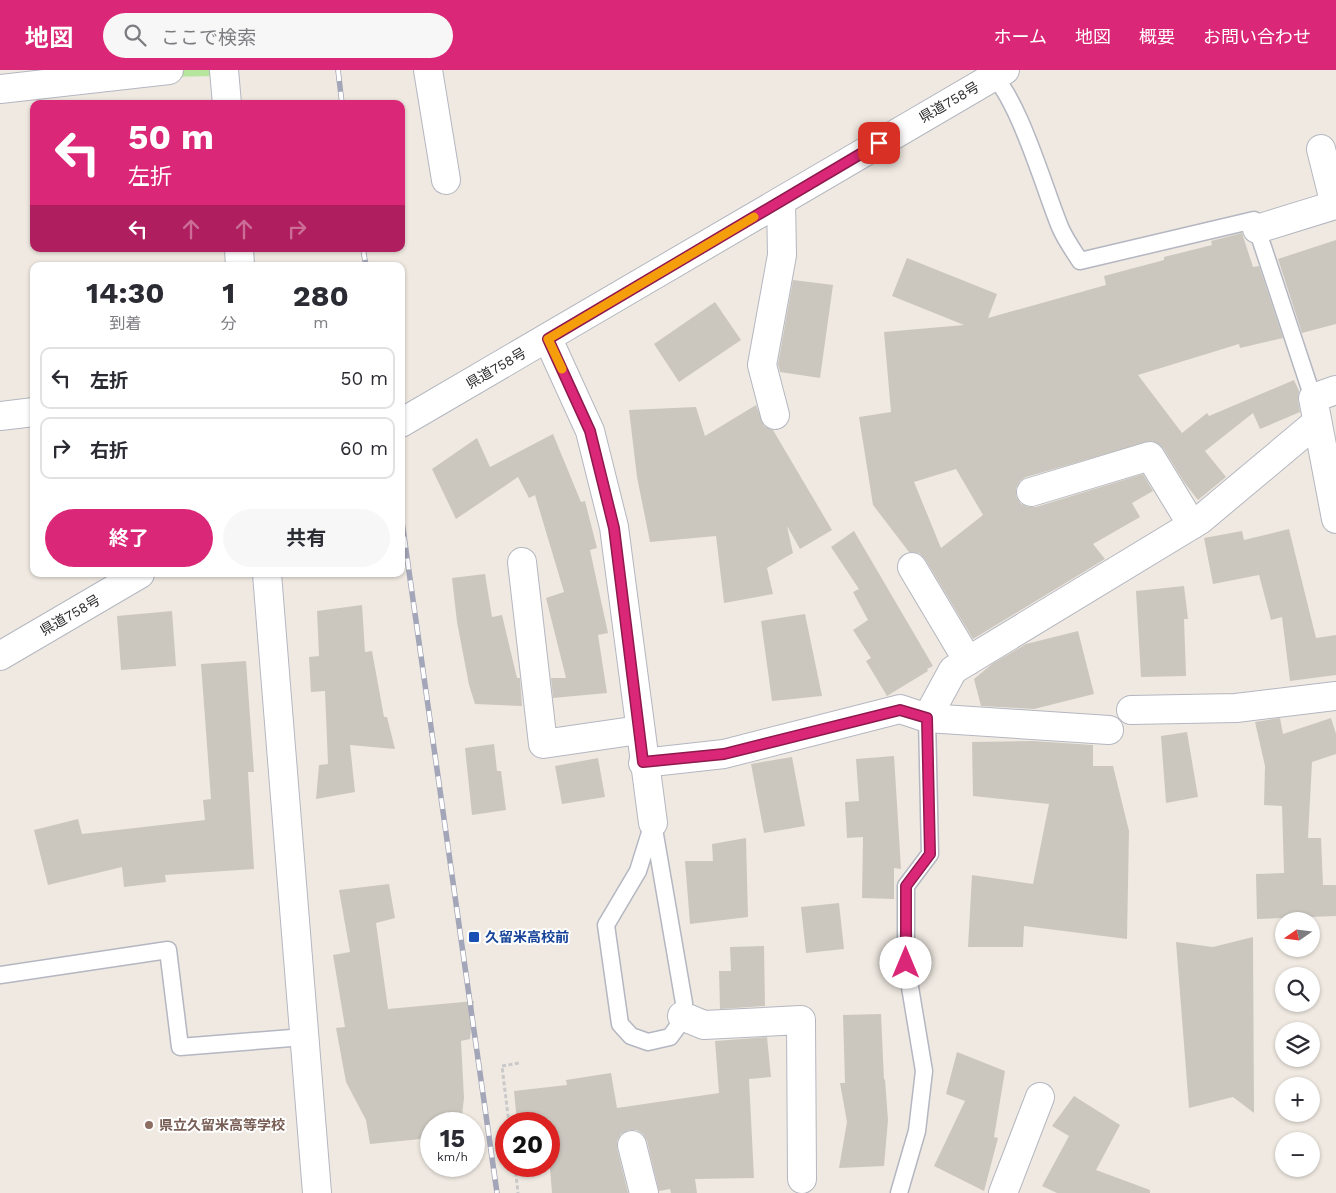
<!DOCTYPE html>
<html lang="ja">
<head>
<meta charset="utf-8">
<style>
  :root { --surface:#fff; --page:#f7f7f7; --text:#2b2b33; --muted:#7c7c81; --line:#e1e1e2; --accent:#db2777 }
  body { margin:0; font-family:"Work Sans","Noto Sans JP",sans-serif; background:var(--page); color:var(--text); height:100vh; display:flex; flex-direction:column; font-size:19px; white-space:nowrap }
  * { box-sizing:border-box; margin:0 }
  p { font-size:16px; color:var(--muted) }
  .icon { flex:none; width:28px; height:28px; fill:none; stroke:currentColor; stroke-width:2; stroke-linecap:round; stroke-linejoin:round }
  .map { position:relative; flex:1; overflow:hidden }
  .side { position:absolute; left:30px; top:192px; width:375px; height:315px; display:flex; flex-direction:column; background:var(--surface); border-radius:10px; box-shadow:0 1px 4px #0004 }
  .side>* { flex:none }
  .top-card { position:absolute; left:30px; top:30px; width:375px; height:152px; border-radius:10px; box-shadow:0 1px 4px #0004; background:#db2777; color:#fff; overflow:hidden }
  .needle { width:32px; rotate:256deg }
  .fabs { position:absolute; left:1275px; top:842px; display:grid; gap:10px }
  .fabs a { display:grid; place-items:center; width:45px; height:45px; border-radius:50%; background:var(--surface); box-shadow:0 1px 4px #0004; font-size:25px }
  .speed { position:absolute; left:420px; top:1042px; display:flex; gap:10px; font-size:25px; font-weight:700; text-align:center }
  .speed>* { display:grid; place-content:center; width:65px; height:65px; border-radius:50%; background:var(--surface); box-shadow:0 1px 4px #0004; line-height:1 }
  .speed small { font-size:12px; font-weight:400 }
  .speed .limit { border:8px solid #d22; background:#fff; color:#111 }
  .pin { position:absolute; display:grid; place-items:center; width:42px; height:42px; color:#fff; margin:-21px; border-radius:10px; box-shadow:0 2px 8px #0006 }
  .me { position:absolute; width:55px; margin:-28px; rotate:0deg; stroke-linejoin:round; filter:drop-shadow(0 0 4px #0008) }
  .turn { display:flex; align-items:center; gap:18px; height:105px; padding:0 15px; font-size:22px }
  .turn .icon { width:65px; height:65px; stroke-width:2.5 }
  .turn b { display:block; font-size:35px; line-height:42px }
  .lanes { display:flex; align-items:center; height:48px; padding:0 15px; background:#0003; justify-content:center; gap:25px; direction:ltr }
  .lanes .off { opacity:.35 }
  .eta { display:flex; justify-content:space-evenly; align-items:center; height:85px; text-align:center }
  .eta b { font-size:30px; font-weight:700; line-height:35px }
  .primary-button { display:flex; gap:10px; margin-top:auto; padding:10px 15px }
  .primary-button a { flex:1; height:58px; border-radius:30px; background:var(--accent); color:#fff; font-size:20px; font-weight:700; line-height:58px; text-align:center }
  .primary-button a+a { background:var(--page); color:var(--text) }
  ul { padding:0; list-style:none }
  li { display:flex; align-items:center; gap:15px; height:62px; margin:0 10px 8px; padding:0 5px; border:2px solid var(--line); border-radius:10px }
  li div { flex:1 }
  li b { display:block; font-size:19px }
  li em { font-style:normal }
  header { display:flex; align-items:center; gap:30px; box-sizing:border-box; height:70px; padding:0 25px; background:var(--accent); color:#fff }
  header strong { font-size:24px }
  nav { display:flex; gap:28px; margin-inline-start:auto; font-size:18px }
  .search { width:350px; height:45px; background:var(--page); display:flex; align-items:center; gap:12px; box-sizing:border-box; padding:0 18px; border-radius:28px; color:var(--muted); font-size:19px }
  .map>svg:first-child { display:block }
</style>
</head>
<body>
<header>
<strong>地図</strong>
<div class="search"><svg class="icon" aria-label="search" viewBox="0 0 24 24"><circle cx="10" cy="10" r="6"/><path d="M15 15l6 6"/></svg>ここで検索</div>
<nav><a>ホーム</a><a>地図</a><a>概要</a><a>お問い合わせ</a></nav>
</header>
<div class="map">
<svg width="1336" height="1123" viewBox="0 0 1336 1123">
  <rect width="100%" height="100%" fill="#efe9e1"/>
  <polygon fill="#b6e59e" points="164,0 214,0 215,6 165,7"/>
  <g fill="#cbc7bf" fill-rule="evenodd">
    <path d="M1242,163L1253,197L1259,196L1283,268L1240,278L1239,274L1138,305L1182,363L1207,343L1209,346L1294,310L1299,321L1298,330L1300,342L1260,359L1253,343L1205,381L1226,407L1198,430L1184,412L1163,378L1152,371L1026,407L1020,411L1016,418V426L1021,434L1028,437H1036L1143,404L1153,421L1132,433L1140,447L1093,474L1105,489L973,569L925,489L919,483L909,482L873,435L859,347L891,342L884,262L964,255L892,226L907,188L997,224L988,248L1106,215L1104,206L1164,190V187L1212,175L1211,171ZM956,399L983,445L941,478L914,412Z"/>
    <polygon points="1336,170 1336,254 1302,263 1278,189"/>
    <polygon points="793,210 833,215 820,308 780,302 778,294"/>
    <polygon points="715,232 741,270 679,312 654,274"/>
    <polygon points="756,335 764,356 773,360 832,460 800,479 787,456 793,483 767,498 773,524 724,533 716,466 650,472 637,407 629,340 696,337 705,366"/>
    <polygon points="553,364 581,432 585,431 597,478 590,480 608,563 598,565 607,623 553,628 551,608 566,608 546,528 564,522 535,425 529,428 518,407 456,449 432,399 477,368 490,397"/>
    <polygon points="1289,459 1316,568 1336,565 1336,605 1290,611 1282,547 1271,550 1259,505 1213,514 1204,468 1242,461 1244,470"/>
    <polygon points="854,461 933,596 927,599 928,601 887,626 866,591 871,588 853,560 868,550 853,522 859,519 831,477"/>
    <polygon points="485,504 492,547 502,545 517,608 520,608 522,636 475,634 469,615 457,552 452,508"/>
    <polygon points="1184,516 1188,549 1184,549 1186,606 1141,607 1136,521"/>
    <polygon points="362,535 365,582 372,581 384,647 387,647 395,679 350,675 355,722 316,729 319,695 328,694 325,621 311,622 309,587 319,586 317,541"/>
    <polygon points="172,541 176,596 121,600 117,546"/>
    <polygon points="805,544 822,626 772,631 761,551"/>
    <polygon points="1078,561 1094,624 1034,639 981,636 974,609 992,594 1026,574"/>
    <polygon points="246,591 254,702 248,702 254,799 165,805 166,812 124,817 122,797 48,815 34,760 78,749 82,764 205,750 203,730 211,729 201,594"/>
    <polygon points="1280,648 1283,664 1331,648 1336,664 1336,684 1312,692 1308,768 1321,768 1323,815 1336,815 1336,846 1257,849 1256,804 1284,803 1282,736 1264,735 1265,696 1255,652"/>
    <polygon points="1187,662 1198,727 1166,733 1161,666"/>
    <polygon points="1033,671 1093,675 1093,696 1113,696 1129,761 1127,869 1024,856 1023,877 968,877 972,805 1033,814 1049,734 973,726 972,672"/>
    <polygon points="494,674 497,701 501,701 506,740 472,745 465,678"/>
    <polygon points="894,686 901,799 894,798 894,829 862,828 863,767 847,768 845,732 859,731 856,689"/>
    <polygon points="792,687 805,756 764,763 751,694"/>
    <polygon points="598,688 605,727 562,734 555,696"/>
    <polygon points="746,768 748,847 690,854 685,791 713,791 712,774"/>
    <polygon points="389,814 395,848 376,853 388,939 474,931 470,969 461,971 464,1028 461,1054 431,1054 431,1068 370,1074 366,1050 346,1012 336,958 345,957 333,885 350,882 339,820"/>
    <polygon points="839,833 844,879 806,883 801,837"/>
    <polygon points="1253,867 1254,1043 1233,1027 1189,1038 1176,872 1213,877"/>
    <polygon points="764,876 765,936 720,939 719,901 731,901 730,877"/>
    <polygon points="881,944 884,1010 885,1009 888,1050 884,1096 839,1098 847,1052 840,1013 845,1013 843,945"/>
    <polygon points="767,967 771,1007 749,1009 754,1108 695,1109 697,1123 671,1123 670,1119 659,1121 647,1071 643,1064 637,1060 629,1060 621,1064 617,1071 617,1078 628,1123 552,1123 549,1086 549,1049 517,1052 514,1021 567,1015 566,1010 611,1003 617,1038 719,1023 715,971"/>
    <polygon points="957,982 1005,1001 994,1067 998,1068 984,1121 934,1096 965,1031 946,1024"/>
    <polygon points="1074,1026 1120,1055 1096,1100 1150,1120 1150,1123 1057,1123 1042,1116 1069,1066 1052,1056"/>
  </g>
  <g fill="none" stroke-linecap="round" stroke-linejoin="round">
    <defs>
      <g id="service">
        <path d="M988,1C1017,22 1045,121 1060,157C1065,169 1073,180 1080,191L1254,150L1313,328"/>
        <polygon points="653,753 684,933 681,952 670,967 648,972 631,966 620,954 606,855 638,801"/>
        <polyline points="0,905 168,880 180,977 304,967"/>
        <polyline points="899,1123 917,1061 924,1001 906,893 906,816 930,784 927,648"/>
      </g>
      <g id="minor">
        <polyline points="224,0 227,34"/>
        <polyline points="428,0 446,110"/>
        <polyline points="0,19 169,0"/>
        <polyline points="1257,159 1335,135 1321,79"/>
        <polyline points="239,179 240,196"/>
        <polyline points="1336,320 1313,328 1336,449"/>
        <polyline points="775,345 762,295 782,185 781,131"/>
        <polyline points="0,346 34,342"/>
        <polyline points="1031,422 1150,386 1192,455"/>
        <polyline points="522,492 543,674 639,660"/>
        <polyline points="912,497 968,591"/>
        <polyline points="267,504 317,1123"/>
        <polyline points="1131,640 1236,638 1336,626"/>
        <polyline points="927,648 1109,660"/>
        <polyline points="643,693 724,684 900,639 927,648 953,600 1200,450 1317,352"/>
        <polyline points="682,946 704,955 801,950 802,1109"/>
        <polyline points="632,1075 644,1123"/>
        <polyline points="1003,1123 1040,1027"/>
      </g>
      <polyline id="tertiary" points="548,269 590,361 614,457 653,753"/>
      <g id="secondary">
        <polyline points="401,353 1005,0"/>
        <polyline points="0,586 140,504"/>
      </g>
    </defs>
    <use href="#service" stroke="#b4b7c1" stroke-width="19"/>
    <use href="#minor" stroke="#b4b7c1" stroke-width="30"/>
    <use href="#tertiary" stroke="#b4b7c1" stroke-width="30"/>
    <use href="#secondary" stroke="#b4b7c1" stroke-width="30"/>
    <g stroke="#c9c9c9" stroke-width="3" stroke-dasharray="4 2.5" stroke-linecap="butt">
      <polyline points="509,1054 502,996 519,993"/>
      <polyline points="515,1096 518,1123"/>
    </g>
    <use href="#service" stroke="#fff" stroke-width="16"/>
    <use href="#minor" stroke="#fff" stroke-width="28"/>
    <use href="#tertiary" stroke="#fff" stroke-width="28"/>
    <use href="#secondary" stroke="#fff" stroke-width="28"/>
    <defs>
      <g id="rail">
        <polyline points="338,0 342,34"/>
        <polyline points="363,179 366,196"/>
        <polyline points="401,445 497,1123"/>
      </g>
    </defs>
    <use href="#rail" stroke="#a3a6b8" stroke-width="5.5"/>
    <use href="#rail" stroke="#fff" stroke-width="4" stroke-dasharray="11" stroke-linecap="butt"/>
  </g>
  <g fill="none" stroke-linecap="round" stroke-linejoin="round">
    <defs>
      <polyline id="route" points="879,73 548,269 590,361 614,458 643,692 724,684 900,640 927,648 930,784 906,816 906,893"/>
    </defs>
    <use href="#route" stroke="#8e194d" stroke-width="12"/>
    <use href="#route" stroke="#db2777" stroke-width="9"/>
    <polyline stroke="#f59e0b" stroke-width="9" points="562,299 548,269 754,147"/>
  </g>
  <rect fill="#1a4fb4" stroke="#fff" stroke-width="2" x="468" y="861" width="12" height="12" rx="2.5"/>
  <circle fill="#8d6e63" stroke="#fff" stroke-width="2" cx="149" cy="1055" r="5"/>
  <g text-anchor="middle" stroke-width="4" stroke-linejoin="round" paint-order="stroke">
    <g font-size="14" fill="#2e2e2e" stroke="#fff">
      <text transform="translate(949 32) rotate(-30)" y="5">県道758号</text>
      <text transform="translate(496 298) rotate(-30)" y="5">県道758号</text>
      <text transform="translate(70 545) rotate(-30)" y="5">県道758号</text>
    </g>
    <g font-size="14" font-weight="bold" fill="#164399" stroke="#fff" text-anchor="start">
      <text x="485" y="872">久留米高校前</text>
    </g>
    <g font-size="14" font-weight="bold" fill="#785e54" stroke="#fff" text-anchor="start">
      <text x="159" y="1060">県立久留米高等学校</text>
    </g>
  </g>
</svg>
<div class="fabs">
<a><svg class="needle" viewBox="-14 -14 28 28"><path d="M0-13l5 13h-10z" fill="#e53935"/><path d="M0 13l5-13h-10z" fill="#7c7c81"/></svg></a>
<a><svg class="icon" aria-label="search" viewBox="0 0 24 24"><circle cx="10" cy="10" r="6"/><path d="M15 15l6 6"/></svg></a>
<a><svg class="icon" aria-label="layers" viewBox="0 0 24 24"><path d="M12 4l9 5-9 5-9-5zM3 14l9 5 9-5"/></svg></a>
<a>+</a>
<a>−</a>
</div>
<div class="speed"><div>15<small>km/h</small></div><div class="limit">20</div></div>
<div class="pin" style="left:879px;top:73px;background:#d93025"><svg class="icon" aria-label="arrive" viewBox="0 0 24 24"><path d="M6 21V4h12l-3 4 3 4H6"/></svg></div>
<svg class="me" style="left:906px;top:893px" viewBox="-20 -20 40 40"><circle r="19" fill="#fff"/><path d="M0-13L10 11 0 6-10 11z" fill="#db2777"/></svg>
<div class="top-card">
<div class="turn"><svg class="icon" aria-label="left" viewBox="0 0 24 24"><path d="M17 20v-9H6M10 6l-5 5 5 5"/></svg><div><b>50 m</b>左折</div></div>
<div class="lanes"><svg class="icon" aria-label="left" viewBox="0 0 24 24"><path d="M17 20v-9H6M10 6l-5 5 5 5"/></svg><svg class="icon off" aria-label="ahead" viewBox="0 0 24 24"><path d="M12 20V5M6 11l6-6 6 6"/></svg><svg class="icon off" aria-label="ahead" viewBox="0 0 24 24"><path d="M12 20V5M6 11l6-6 6 6"/></svg><svg class="icon off" aria-label="right" viewBox="0 0 24 24"><path d="M7 20v-9h11M14 6l5 5-5 5"/></svg></div>
</div>
<section class="side">
<div class="eta">
<div><b>14:30</b><p>到着</p></div>
<div><b>1</b><p>分</p></div>
<div><b>280</b><p>m</p></div>
</div>
<ul>
<li><svg class="icon" aria-label="left" viewBox="0 0 24 24"><path d="M17 20v-9H6M10 6l-5 5 5 5"/></svg><div><b>左折</b></div><em>50 m</em></li>
<li><svg class="icon" aria-label="right" viewBox="0 0 24 24"><path d="M7 20v-9h11M14 6l5 5-5 5"/></svg><div><b>右折</b></div><em>60 m</em></li>
</ul>
<div class="primary-button"><a>終了</a><a>共有</a></div>
</section>
</div>
</body>
</html>
